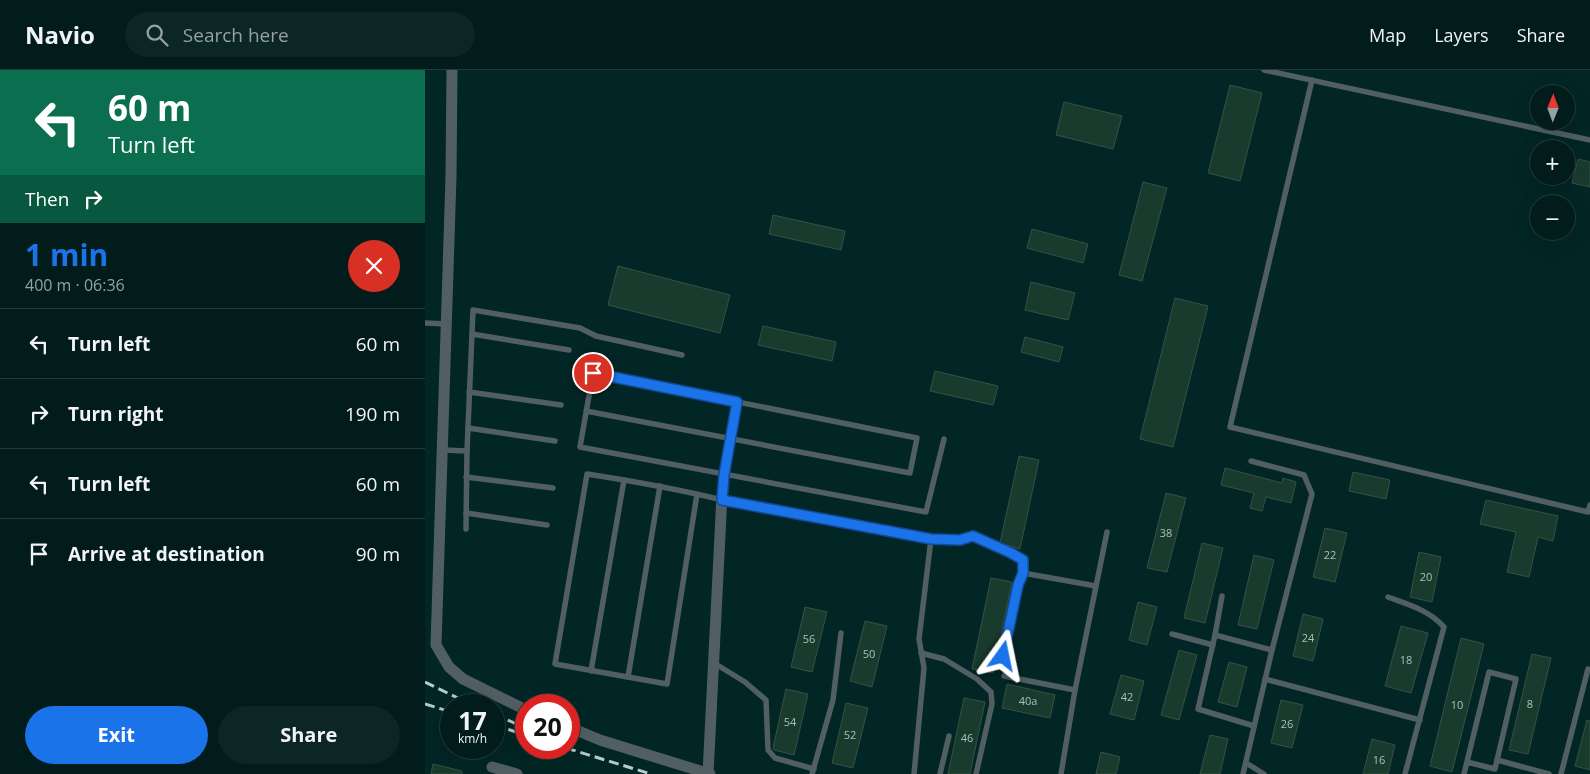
<!DOCTYPE html>
<html lang="en">
<head>
<meta charset="utf-8">
<style>
  :root { --surface:#021c1c; --page:#0c2525; --text:#f1f3f6; --muted:#96a1a3; --line:#233a3b; --accent:#1a73e8 }
  body { margin:0; font-family:"Open Sans",sans-serif; background:var(--page); color:var(--text); height:100vh; display:flex; flex-direction:column; font-size:19px; white-space:nowrap }
  * { box-sizing:border-box; margin:0 }
  p { font-size:16px; color:var(--muted) }
  .icon { flex:none; width:28px; height:28px; fill:none; stroke:currentColor; stroke-width:2; stroke-linecap:round; stroke-linejoin:round }
  .map { position:relative; flex:1; overflow:hidden }
  .panel { display:flex; flex-direction:column; background:var(--surface); width:425px }
  .panel>* { flex:none }
  .top-card { background:#0b6e4f; color:#fff; overflow:hidden }
  .needle { width:32px; rotate:1deg }
  .buttons { position:absolute; left:1105px; top:15px; display:grid; gap:10px }
  .buttons a { display:grid; place-items:center; width:45px; height:45px; border-radius:50%; background:var(--surface); box-shadow:0 5px 20px #0002,0 0 0 1px var(--line); font-size:25px }
  .speed { position:absolute; left:15px; top:624px; display:flex; gap:10px; font-size:25px; font-weight:700; text-align:center }
  .speed>* { display:grid; place-content:center; width:65px; height:65px; border-radius:50%; background:var(--surface); box-shadow:0 5px 20px #0002,0 0 0 1px var(--line); line-height:1 }
  .speed small { font-size:12px; font-weight:400 }
  .speed .limit { border:8px solid #d22; background:#fff; color:#111 }
  .pin { position:absolute; display:grid; place-items:center; width:42px; height:42px; color:#fff; margin:-21px; border:2px solid #fff; border-radius:50%; box-shadow:0 1px 5px #0007 }
  .me { position:absolute; width:55px; margin:-28px; rotate:12deg; stroke-linejoin:round; filter:drop-shadow(0 0 4px #0008) }
  .turn { display:flex; align-items:center; gap:18px; height:105px; padding:0 25px; font-size:22px }
  .turn .icon { width:65px; height:65px; stroke-width:2.5 }
  .turn b { display:block; font-size:35px; line-height:42px }
  .then { display:flex; align-items:center; height:48px; padding:0 25px; background:#0003; gap:10px; font-size:19px }
  .round { display:grid; place-items:center; flex:none; width:52px; height:52px; border-radius:26px; background:var(--page) }
  .summary { display:flex; align-items:center; justify-content:space-between; height:85px; padding:0 25px }
  h1 { font-size:30px; font-weight:700; line-height:38px; color:var(--accent) }
  .cta { display:flex; gap:10px; margin-top:auto; padding:10px 25px }
  .cta a { flex:1; height:58px; border-radius:30px; background:var(--accent); color:#fff; font-size:20px; font-weight:700; line-height:58px; text-align:center }
  .cta a+a { background:var(--page); color:var(--text) }
  ul { padding:0; list-style:none }
  li { display:flex; align-items:center; gap:15px; height:70px; padding:0 25px; border-top:1px solid var(--line) }
  li div { flex:1 }
  li b { display:block; font-size:19px }
  li em { font-style:normal }
  header { display:flex; align-items:center; gap:30px; box-sizing:border-box; height:70px; padding:0 25px; background:var(--surface); border-bottom:1px solid var(--line) }
  header strong { font-size:24px }
  nav { display:flex; gap:28px; margin-inline-start:auto; font-size:18px }
  .search { width:350px; height:45px; background:var(--page); display:flex; align-items:center; gap:12px; box-sizing:border-box; padding:0 18px; border-radius:28px; color:var(--muted); font-size:19px }
  main { display:flex; flex:1; min-height:0 }
  .map>svg:first-child { display:block }
</style>
</head>
<body>
<header>
<strong>Navio</strong>
<div class="search"><svg class="icon" aria-label="search" viewBox="0 0 24 24"><circle cx="10" cy="10" r="6"/><path d="M15 15l6 6"/></svg>Search here</div>
<nav><a>Map</a><a>Layers</a><a>Share</a></nav>
</header>
<main>
<section class="panel">
<div class="top-card">
<div class="turn"><svg class="icon" aria-label="left" viewBox="0 0 24 24"><path d="M17 20v-9H6M10 6l-5 5 5 5"/></svg><div><b>60 m</b>Turn left</div></div>
<div class="then">Then<svg class="icon" aria-label="right" viewBox="0 0 24 24"><path d="M7 20v-9h11M14 6l5 5-5 5"/></svg></div>
</div>
<div class="summary"><div><h1>1 min</h1><p>400 m · 06:36</p></div><a class="round" style="background:#d93025;color:#fff"><svg class="icon" aria-label="close" viewBox="0 0 24 24"><path d="M6 6l12 12M18 6L6 18"/></svg></a></div>
<ul>
<li><svg class="icon" aria-label="left" viewBox="0 0 24 24"><path d="M17 20v-9H6M10 6l-5 5 5 5"/></svg><div><b>Turn left</b></div><em>60 m</em></li>
<li><svg class="icon" aria-label="right" viewBox="0 0 24 24"><path d="M7 20v-9h11M14 6l5 5-5 5"/></svg><div><b>Turn right</b></div><em>190 m</em></li>
<li><svg class="icon" aria-label="left" viewBox="0 0 24 24"><path d="M17 20v-9H6M10 6l-5 5 5 5"/></svg><div><b>Turn left</b></div><em>60 m</em></li>
<li><svg class="icon" aria-label="arrive" viewBox="0 0 24 24"><path d="M6 21V4h12l-3 4 3 4H6"/></svg><div><b>Arrive at destination</b></div><em>90 m</em></li>
</ul>
<div class="cta"><a>Exit</a><a>Share</a></div>
</section>
<div class="map">
<svg width="1165" height="704" viewBox="0 0 1165 704">
  <rect width="100%" height="100%" fill="#022625"/>
  <g fill="#193b2e" stroke="#355144">
    <polygon points="805,15 837,23 815,111 783,103"/>
    <polygon points="639,32 697,46 688,79 631,65"/>
    <polygon points="1153,89 1165,92 1165,117 1147,113"/>
    <polygon points="718,112 742,118 717,211 694,205"/>
    <polygon points="348,145 420,161 416,180 344,164"/>
    <polygon points="607,159 663,174 658,193 602,178"/>
    <polygon points="193,196 305,225 295,263 183,235"/>
    <polygon points="606,212 650,223 643,250 600,240"/>
    <polygon points="750,228 783,236 748,377 715,369"/>
    <polygon points="338,256 411,272 407,291 333,275"/>
    <polygon points="600,267 638,277 634,292 596,282"/>
    <polygon points="510,301 573,316 568,335 505,321"/>
    <polygon points="594,386 614,390 595,479 575,473"/>
    <polygon points="800,398 857,413 858,408 871,412 866,433 841,427 837,441 825,438 829,423 796,415"/>
    <polygon points="928,402 965,410 961,429 924,421"/>
    <polygon points="741,423 761,428 742,502 722,498"/>
    <polygon points="1061,430 1133,446 1128,471 1113,467 1104,507 1082,502 1091,462 1055,454"/>
    <polygon points="900,458 922,463 910,512 888,507"/>
    <polygon points="777,473 798,478 780,553 759,548"/>
    <polygon points="994,482 1016,487 1007,532 985,527"/>
    <polygon points="829,485 849,490 832,559 813,555"/>
    <polygon points="566,508 587,512 568,603 547,599"/>
    <polygon points="713,532 732,537 722,575 704,570"/>
    <polygon points="380,537 402,542 387,602 366,597"/>
    <polygon points="878,544 898,549 888,591 868,586"/>
    <polygon points="440,551 462,556 447,617 425,611"/>
    <polygon points="976,556 1003,563 986,623 960,616"/>
    <polygon points="1036,568 1059,574 1027,702 1005,696"/>
    <polygon points="754,580 772,585 754,650 736,645"/>
    <polygon points="1107,584 1126,588 1103,684 1084,680"/>
    <polygon points="804,592 822,597 812,637 793,632"/>
    <polygon points="696,605 719,611 709,650 685,644"/>
    <polygon points="582,614 630,625 625,648 577,638"/>
    <polygon points="361,619 383,624 369,685 349,680 348,678"/>
    <polygon points="539,628 560,632 545,704 523,704"/>
    <polygon points="856,630 878,635 867,678 846,673"/>
    <polygon points="421,633 443,638 428,698 407,693"/>
    <polygon points="1162,650 1165,651 1165,700 1150,696"/>
    <polygon points="785,665 803,669 795,704 775,704"/>
    <polygon points="947,669 970,675 963,704 938,704"/>
    <polygon points="676,682 695,687 691,704 671,704"/>
    <polygon points="8,694 37,701 37,704 6,704"/>
  </g>
  <g fill="none" stroke-linecap="round" stroke-linejoin="round">
    <g stroke="#515f63" stroke-width="5.5">
      <polyline points="839,0 1165,70"/>
      <polyline points="887,10 805,357 1163,442 1165,435"/>
      <polyline points="0,253 22,254"/>
      <polyline points="47,264 144,280"/>
      <polyline points="44,322 136,335"/>
      <polyline points="161,341 485,403 492,368 168,303 155,377 501,442 519,369"/>
      <polyline points="43,358 130,371"/>
      <polyline points="18,380 42,381"/>
      <polyline points="41,407 128,418"/>
      <path d="M272,424L242,614L130,594L162,404C207,411 253,419 297,430L506,469L535,470L548,466L587,483L598,490V503"/>
      <polyline points="297,425 312,332"/>
      <polyline points="41,443 122,455"/>
      <polyline points="41,459 42,381 48,240 155,258 171,266 257,285"/>
      <polyline points="797,526 790,565 773,639 829,656"/>
      <path d="M963,527C984,535 1004,540 1019,557L980,704"/>
      <polyline points="747,564 788,575"/>
      <polyline points="790,565 847,580"/>
      <polyline points="496,583 519,589 552,609 566,622 567,634 551,704"/>
      <polyline points="578,586 593,515 598,503 671,516"/>
      <polyline points="289,593 320,612 341,630 343,680 350,688 389,699"/>
      <polyline points="166,601 199,410"/>
      <polyline points="579,606 650,620"/>
      <polyline points="203,607 235,416"/>
      <polyline points="840,609 995,650"/>
      <polyline points="1072,690 1124,704"/>
      <polyline points="821,693 839,704"/>
      <polyline points="387,704 408,630 416,563"/>
      <polyline points="489,704 499,598 494,569 506,469"/>
      <polyline points="515,704 524,666"/>
      <polyline points="636,704 650,620 682,462"/>
      <polyline points="818,704 847,580 887,424 879,405 826,391"/>
      <polyline points="1039,704 1064,602 1091,609 1070,699 1042,692"/>
      <polyline points="1136,704 1163,599"/>
    </g>
    <g stroke="#515f63" stroke-width="11">
      <polyline points="27,0 26,107 11,575 24,597 38,609 101,640"/>
      <polyline points="144,657 175,670 285,704"/>
      <polyline points="67,697 92,704"/>
      <polyline points="283,704 297,425"/>
    </g>
    <g stroke="#b6ccca" stroke-width="3" stroke-dasharray="10 5" stroke-linecap="butt">
      <polyline points="0,612 47,635"/>
      <polyline points="0,634 26,642"/>
      <polyline points="69,644 101,658"/>
      <polyline points="69,655 101,665"/>
      <polyline points="141,678 226,704"/>
    </g>
  </g>
  <g fill="none" stroke-linecap="round" stroke-linejoin="round">
    <defs>
      <polyline id="route" points="168,303 312,332 299,405 297,430 506,469 535,470 548,466 586,483 598,490 598,503 593,515 578,586"/>
    </defs>
    <use href="#route" stroke="#114b97" stroke-width="12"/>
    <use href="#route" stroke="#1a73e8" stroke-width="9"/>
  </g>
  <g text-anchor="middle" stroke-width="5" stroke-linejoin="round" paint-order="stroke">
    <g font-size="11" fill="#a9c0bb">
      <text x="741" y="467">38</text>
      <text x="905" y="489">22</text>
      <text x="1001" y="511">20</text>
      <text x="883" y="572">24</text>
      <text x="384" y="573">56</text>
      <text x="444" y="588">50</text>
      <text x="981" y="594">18</text>
      <text x="702" y="631">42</text>
      <text x="603" y="635">40а</text>
      <text x="1105" y="638">8</text>
      <text x="1032" y="639">10</text>
      <text x="365" y="656">54</text>
      <text x="862" y="658">26</text>
      <text x="425" y="669">52</text>
      <text x="542" y="672">46</text>
      <text x="954" y="694">16</text>
    </g>
  </g>
</svg>
<div class="buttons">
<a><svg class="needle" viewBox="-14 -14 28 28"><path d="M0-13l5 13h-10z" fill="#e53935"/><path d="M0 13l5-13h-10z" fill="#96a1a3"/></svg></a>
<a>+</a>
<a>−</a>
</div>
<div class="speed"><div>17<small>km/h</small></div><div class="limit">20</div></div>
<div class="pin" style="left:168px;top:303px;background:#d93025"><svg class="icon" aria-label="arrive" viewBox="0 0 24 24"><path d="M6 21V4h12l-3 4 3 4H6"/></svg></div>
<svg class="me" style="left:578px;top:586px" viewBox="-20 -20 40 40"><path d="M0-17L14 15 0 8-14 15z" fill="#1a73e8" stroke="#fff" stroke-width="4"/></svg>
</div>
</main>
</body>
</html>
